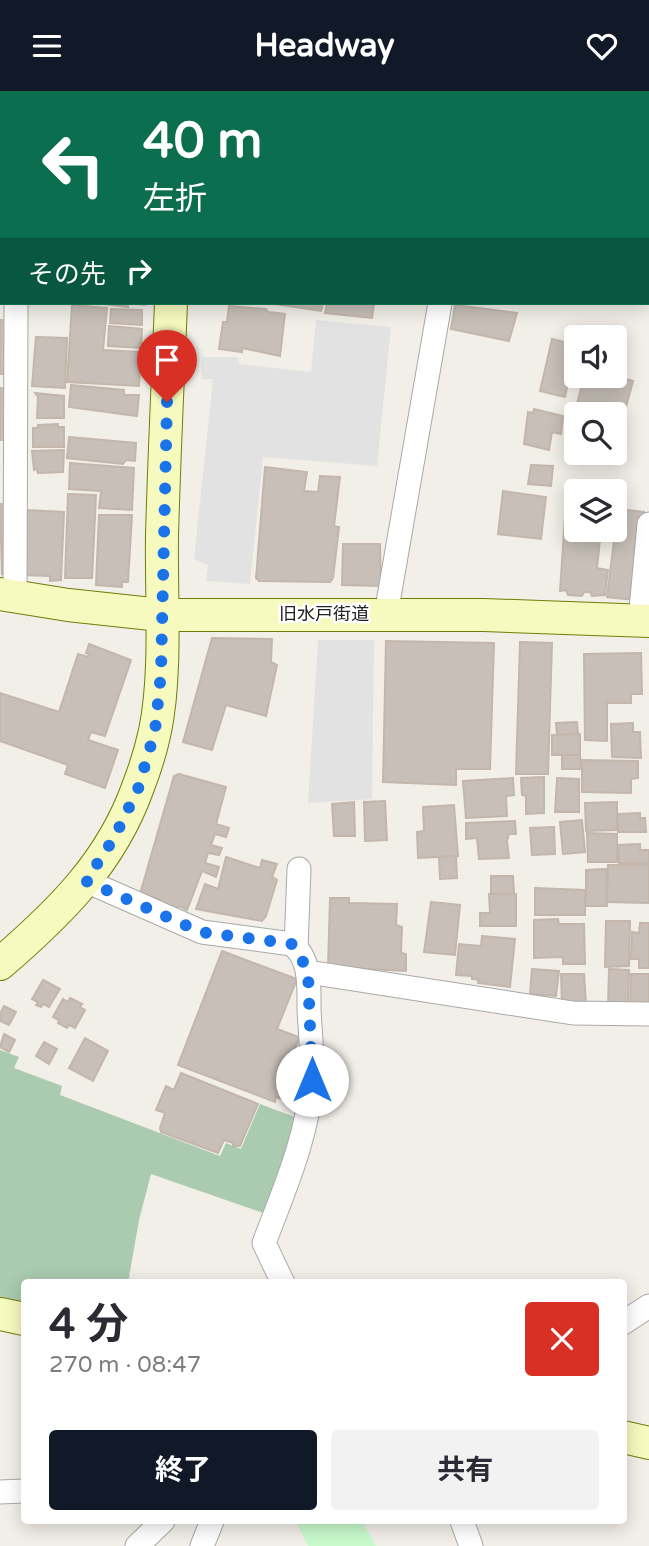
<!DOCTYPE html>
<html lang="ja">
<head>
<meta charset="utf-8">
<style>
  :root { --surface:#fff; --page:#f2f2f3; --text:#2b2b33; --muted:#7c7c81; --accent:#111827 }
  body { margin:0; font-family:"Varela Round","Noto Sans JP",sans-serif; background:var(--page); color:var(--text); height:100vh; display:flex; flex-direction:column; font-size:26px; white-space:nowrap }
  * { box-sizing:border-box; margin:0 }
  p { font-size:23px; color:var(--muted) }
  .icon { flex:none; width:38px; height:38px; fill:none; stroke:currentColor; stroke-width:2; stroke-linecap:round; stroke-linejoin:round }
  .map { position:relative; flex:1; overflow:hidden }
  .sheet { position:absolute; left:21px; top:1188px; width:606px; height:245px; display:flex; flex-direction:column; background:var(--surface); border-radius:7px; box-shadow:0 4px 18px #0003 }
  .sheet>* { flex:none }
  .hud { position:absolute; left:0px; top:0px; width:649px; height:214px; box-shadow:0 4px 18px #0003; background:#0b6e4f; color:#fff; overflow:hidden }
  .fabs { position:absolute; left:564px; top:234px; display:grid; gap:14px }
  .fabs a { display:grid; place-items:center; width:63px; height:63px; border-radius:7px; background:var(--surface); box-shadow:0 4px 18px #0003; font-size:35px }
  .pin { position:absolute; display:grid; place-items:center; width:60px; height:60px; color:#fff; margin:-72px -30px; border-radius:50% 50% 50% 0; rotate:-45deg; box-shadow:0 0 7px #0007 }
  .pin .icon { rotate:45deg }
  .me { position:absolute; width:77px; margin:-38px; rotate:0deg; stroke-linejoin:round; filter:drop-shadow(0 0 5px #0008) }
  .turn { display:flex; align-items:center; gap:24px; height:147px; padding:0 28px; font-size:32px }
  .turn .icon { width:91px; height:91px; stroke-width:2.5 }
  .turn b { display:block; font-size:49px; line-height:60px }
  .then { display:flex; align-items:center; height:66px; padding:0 28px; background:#0003; gap:14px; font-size:26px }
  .round { display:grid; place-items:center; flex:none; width:74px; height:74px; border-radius:7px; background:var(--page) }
  .head { display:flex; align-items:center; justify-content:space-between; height:119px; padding:0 28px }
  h1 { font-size:42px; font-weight:700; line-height:52px }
  .primary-button { display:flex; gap:14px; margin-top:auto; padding:14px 28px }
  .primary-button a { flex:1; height:80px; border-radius:7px; background:var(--accent); color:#fff; font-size:28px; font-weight:700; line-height:80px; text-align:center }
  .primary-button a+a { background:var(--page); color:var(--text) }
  header { display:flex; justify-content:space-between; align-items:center; height:91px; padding:0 28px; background:var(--accent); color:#fff; font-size:32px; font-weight:700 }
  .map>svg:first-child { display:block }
</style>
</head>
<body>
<header><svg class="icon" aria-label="menu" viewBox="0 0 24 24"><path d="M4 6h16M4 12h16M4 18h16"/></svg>Headway<svg class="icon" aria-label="heart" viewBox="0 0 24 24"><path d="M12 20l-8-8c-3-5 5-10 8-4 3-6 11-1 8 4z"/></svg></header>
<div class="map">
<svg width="649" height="1455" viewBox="0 0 649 1455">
  <rect width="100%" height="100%" fill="#f2efe9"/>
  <polygon fill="#aacbaf" points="0,959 19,966 14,977 62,995 60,1004 220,1065 226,1052 241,1058 260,1013 300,1028 272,1125 151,1083 139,1129 128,1192 24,1192 24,1213 0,1208"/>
  <polygon fill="#c8facc" points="296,1430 362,1430 376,1455 308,1455"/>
  <g fill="#e2e2e2">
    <polygon points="316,229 391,236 377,375 263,366 250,493 206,490 208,474 194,468 213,288 201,288 202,266 238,266 239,273 311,281"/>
    <polygon points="318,549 374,549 372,708 308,712"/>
  </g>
  <g fill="#c7bfb8" stroke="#c4b6ab" stroke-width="2">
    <polygon points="0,0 32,0 2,2 2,80"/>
    <polygon points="221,0 304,0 220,2"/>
    <polygon points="96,212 145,212 145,214 128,212 128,216"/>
    <polygon points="268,212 323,212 321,220"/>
    <polygon points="327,212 374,212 372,227 325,222"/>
    <polygon points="72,214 107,217 103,259 141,261 139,295 67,291"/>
    <polygon points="455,214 517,222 509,250 451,238"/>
    <polygon points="229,215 266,218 268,221 285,223 280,265 242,257 242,261 219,258 223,231 227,231"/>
    <polygon points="111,218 142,219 142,234 110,232"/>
    <polygon points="0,229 14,230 12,283 0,283"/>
    <polygon points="109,235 142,238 141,257 108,255"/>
    <polygon points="36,246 67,247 65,297 32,295"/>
    <polygon points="552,248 576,254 565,306 540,300"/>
    <polygon points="584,285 614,285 633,290 614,360 614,324 576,324 576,352 568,350"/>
    <polygon points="71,294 124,299 124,304 139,304 137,325 69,316"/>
    <polygon points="0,297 13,298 9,349 0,349"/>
    <polygon points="35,302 64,305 64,327 37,327 38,306"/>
    <polygon points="534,318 563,325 561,343 552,341 549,359 524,353 528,321 533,322"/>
    <polygon points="58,333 58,336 64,336 64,356 33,356 33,337 38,337 38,334"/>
    <polygon points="69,346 136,352 135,370 126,369 123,373 67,367"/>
    <polygon points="64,359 63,381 38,382 37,378 34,379 32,360"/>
    <polygon points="70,372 134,377 132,419 99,417 101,400 69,398"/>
    <polygon points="531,374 553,375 551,395 528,393"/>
    <polygon points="265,376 307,381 304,400 318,401 320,385 340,386 334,435 339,436 333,487 330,491 259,490 256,487"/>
    <polygon points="503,400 546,406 541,448 498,443"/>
    <polygon points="68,403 96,404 92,487 65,487"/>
    <polygon points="566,411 576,412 576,439 601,439 597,477 608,479 605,504 592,505 590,501 584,501 582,505 568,504 566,499 560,500"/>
    <polygon points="0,413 10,413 7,478 2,478 2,484"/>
    <polygon points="618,418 644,421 634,509 607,506"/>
    <polygon points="25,419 64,421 61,489 50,490 50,485 22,484"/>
    <polygon points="99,424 132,424 128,491 122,491 122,496 96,494"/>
    <polygon points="343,453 380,453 381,495 342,494"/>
    <polygon points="212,547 272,548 271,571 277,574 266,625 226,614 212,659 183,651"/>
    <polygon points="386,550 494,552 490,678 456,678 456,694 383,691"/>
    <polygon points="520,551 552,552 548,683 516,683"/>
    <polygon points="89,553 131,569 105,645 91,641 88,649 118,659 105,697 65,683 68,674 0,650 0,602 59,621 78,563 88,566 89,563 86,562"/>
    <polygon points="641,562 642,603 631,603 631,612 607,612 607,650 585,649 584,563"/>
    <polygon points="577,631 578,643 557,644 556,632"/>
    <polygon points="633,632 633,641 640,641 641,667 612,666 611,633"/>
    <polygon points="580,643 580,664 552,664 552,644"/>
    <polygon points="562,664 580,664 581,678 562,678"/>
    <polygon points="582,669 638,670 638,687 631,688 631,702 582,701"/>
    <polygon points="179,683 226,696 216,733 229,737 226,746 215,743 211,754 222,757 219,764 208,762 205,772 219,776 216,786 202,780 187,819 179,815 177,818 159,811 159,808 140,803 174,685"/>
    <polygon points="544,686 544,722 526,723 526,705 522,704 521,687"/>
    <polygon points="513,687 514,704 506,705 507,725 466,727 463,690"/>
    <polygon points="557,687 579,688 579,721 555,721"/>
    <polygon points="385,710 387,749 365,750 364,711"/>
    <polygon points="354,711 355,745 334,745 332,713"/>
    <polygon points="617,711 617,739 586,740 585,712"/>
    <polygon points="454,714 458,765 418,767 417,741 424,740 423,716"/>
    <polygon points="640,722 640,727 645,727 646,741 618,741 618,723"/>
    <polygon points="582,729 585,761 563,763 560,731"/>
    <polygon points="515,730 516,743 509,743 507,750 509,767 479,768 477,747 466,748 466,732"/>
    <polygon points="554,736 555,763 532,764 530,737"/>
    <polygon points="587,742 617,743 617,771 588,771"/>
    <polygon points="640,753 640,759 649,759 649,772 619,772 618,754"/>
    <polygon points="456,765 457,787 440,788 439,766"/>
    <polygon points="226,766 260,777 262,769 277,773 272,786 277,789 266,825 262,830 196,818 205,793 218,798"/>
    <polygon points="608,774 649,774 649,812 607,811"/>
    <polygon points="606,778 607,815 586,815 586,779"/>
    <polygon points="491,785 513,785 514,803 491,803"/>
    <polygon points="535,797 585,799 585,824 535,824"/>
    <polygon points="489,803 516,803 516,835 480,835 480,822 490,822"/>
    <polygon points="330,807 349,807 349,812 397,813 396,834 402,836 401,862 406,863 406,880 328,876"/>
    <polygon points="431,811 460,814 455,864 424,861"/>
    <polygon points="558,828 559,833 584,833 585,873 563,873 563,866 534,867 534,829"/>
    <polygon points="606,830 630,830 629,875 605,876"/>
    <polygon points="640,832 649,832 649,877 639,877 639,868 631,868 632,841 639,842"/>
    <polygon points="482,845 515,848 510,896 478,892 479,889 472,888 472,885 456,884 459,853 481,855"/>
    <polygon points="222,860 297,888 277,938 299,946 292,966 300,969 295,986 302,989 293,1015 285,1012 286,1009 276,1006 275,1011 178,974"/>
    <polygon points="532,878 559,880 556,905 530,903"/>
    <polygon points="609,878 629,879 628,916 608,915"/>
    <polygon points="561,883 584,883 586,913 562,914"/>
    <polygon points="631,883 649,883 649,916 630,915"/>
    <polygon points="43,889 60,898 49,916 43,913 41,916 36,914 38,911 32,908"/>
    <polygon points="70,907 82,913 80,916 85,919 75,937 69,934 67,937 58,932 59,929 53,926 63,908 68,911"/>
    <polygon points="4,915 16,921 9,934 0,930 0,923"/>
    <polygon points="4,943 15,949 9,961 0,956"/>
    <polygon points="85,947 108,960 93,990 69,977"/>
    <polygon points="44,951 57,958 49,973 36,965"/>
    <polygon points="181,982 258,1013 240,1055 233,1055 233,1052 224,1049 218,1062 161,1041 160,1037 165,1022 156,1019 166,995 174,999"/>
  </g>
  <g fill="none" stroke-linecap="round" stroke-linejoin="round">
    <defs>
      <g id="street">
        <polyline points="314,2 314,0"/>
        <polyline points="464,2 464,0"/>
        <polyline points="0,101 2,101"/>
        <polyline points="648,101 649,101"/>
        <polyline points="15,506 16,212"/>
        <polyline points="386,523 440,212"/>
        <polyline points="640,529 649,433"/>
        <path d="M86,790L202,841L292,853C311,868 309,896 309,918C310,941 313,965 312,988C308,1045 284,1099 264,1152L283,1192"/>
        <polyline points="296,857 299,778"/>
        <polyline points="308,881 573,922 649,923"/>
        <polyline points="623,1232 649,1215"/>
        <polyline points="0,1401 24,1400"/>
        <polyline points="462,1430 471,1455"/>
        <polyline points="137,1455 163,1430"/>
        <polyline points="202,1455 212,1430"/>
      </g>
      <g id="secondary">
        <polyline points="188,2 188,0"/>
        <polyline points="0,503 68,514 161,524 484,524 649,530"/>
        <path d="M0,873C59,822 111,772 138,696C145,678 151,659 155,640C167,582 161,505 162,445C164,367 168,289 171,212"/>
        <polyline points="0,1223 24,1228"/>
        <polyline points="623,1346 649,1352"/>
      </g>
    </defs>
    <use href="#street" stroke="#a9a9a9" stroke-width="25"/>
    <use href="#secondary" stroke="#707d05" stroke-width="34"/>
    <use href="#street" stroke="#fff" stroke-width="23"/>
    <use href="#secondary" stroke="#f7fabf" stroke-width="32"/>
  </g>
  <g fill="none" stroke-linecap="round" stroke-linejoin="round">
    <polyline stroke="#1a73e8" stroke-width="12" stroke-dasharray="0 21.6" points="167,311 161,582 155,640 138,698 114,747 86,790 201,841 292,853 296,857 308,881 312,989"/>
  </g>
  <g text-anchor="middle" stroke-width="5" stroke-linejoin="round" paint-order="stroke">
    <g font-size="18" fill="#222" stroke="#fff">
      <text x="324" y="529">旧水戸街道</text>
    </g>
  </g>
</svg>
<div class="fabs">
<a><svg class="icon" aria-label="sound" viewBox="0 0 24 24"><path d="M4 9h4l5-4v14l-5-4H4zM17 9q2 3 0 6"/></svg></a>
<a><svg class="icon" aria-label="search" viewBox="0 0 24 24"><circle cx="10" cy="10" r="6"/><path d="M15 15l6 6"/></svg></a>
<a><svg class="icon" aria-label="layers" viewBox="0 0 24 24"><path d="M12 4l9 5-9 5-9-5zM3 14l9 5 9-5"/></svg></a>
</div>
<div class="pin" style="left:167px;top:311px;background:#d93025"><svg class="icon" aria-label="arrive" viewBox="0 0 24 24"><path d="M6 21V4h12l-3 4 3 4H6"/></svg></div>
<svg class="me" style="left:312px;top:989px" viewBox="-20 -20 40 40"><circle r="19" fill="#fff"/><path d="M0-13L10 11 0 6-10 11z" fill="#1a73e8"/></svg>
<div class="hud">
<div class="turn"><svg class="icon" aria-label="left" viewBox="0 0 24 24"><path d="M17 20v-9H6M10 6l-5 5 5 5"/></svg><div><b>40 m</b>左折</div></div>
<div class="then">その先<svg class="icon" aria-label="right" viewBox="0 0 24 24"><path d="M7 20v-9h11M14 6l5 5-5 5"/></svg></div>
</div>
<section class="sheet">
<div class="head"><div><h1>4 分</h1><p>270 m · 08:47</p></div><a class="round" style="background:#d93025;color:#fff"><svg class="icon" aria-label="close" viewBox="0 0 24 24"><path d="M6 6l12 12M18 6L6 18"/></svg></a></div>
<div class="primary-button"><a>終了</a><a>共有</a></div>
</section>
</div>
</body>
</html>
